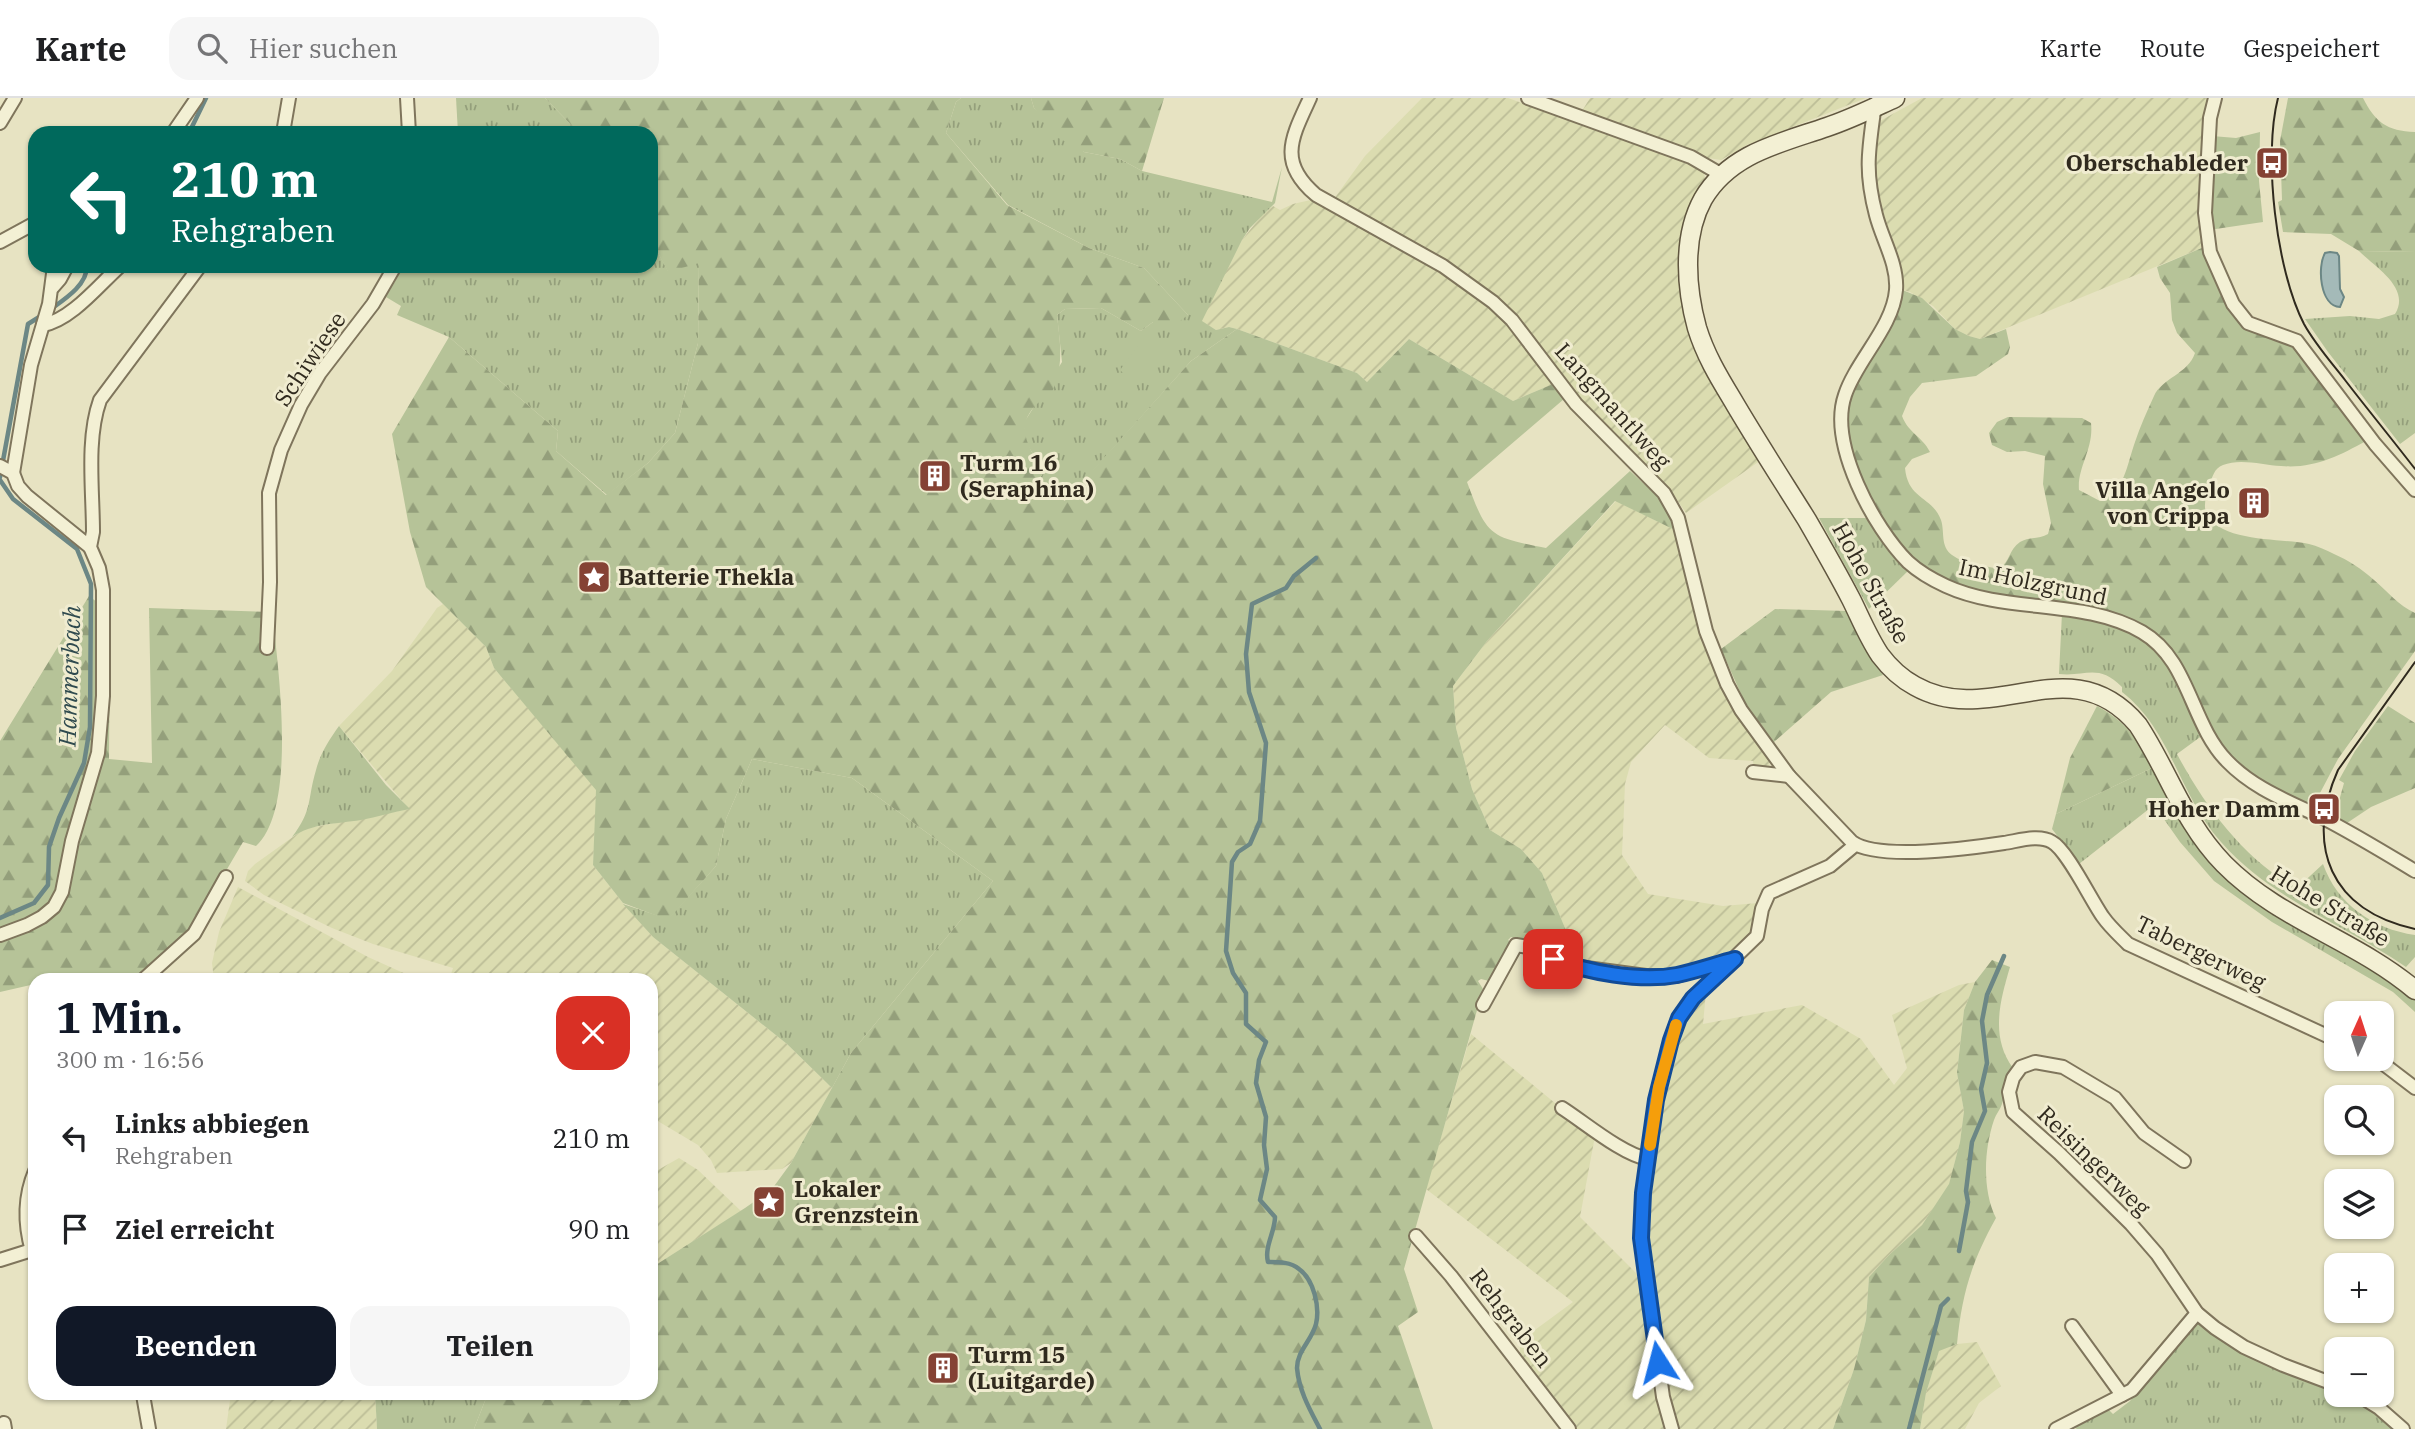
<!DOCTYPE html>
<html lang="de">
<head>
<meta charset="utf-8">
<style>
  :root { --surface:#fff; --page:#f6f6f6; --text:#202124; --muted:#757577; --line:#e0e0e0; --accent:#111827 }
  body { margin:0; font-family:"IBM Plex Serif",serif; background:var(--page); color:var(--text); height:100vh; display:flex; flex-direction:column; font-size:26px; white-space:nowrap }
  * { box-sizing:border-box; margin:0 }
  p { font-size:23px; color:var(--muted) }
  .icon { flex:none; width:38px; height:38px; fill:none; stroke:currentColor; stroke-width:2; stroke-linecap:round; stroke-linejoin:round }
  .map { position:relative; flex:1; overflow:hidden }
  .sheet { position:absolute; left:28px; top:875px; width:630px; height:427px; display:flex; flex-direction:column; background:var(--surface); border-radius:21px; box-shadow:0 2px 5px #0004 }
  .sheet>* { flex:none }
  .guide { position:absolute; left:28px; top:28px; width:630px; height:147px; border-radius:21px; box-shadow:0 2px 5px #0004; background:#00695c; color:#fff; overflow:hidden }
  .needle { width:46px; rotate:3deg }
  .tools { position:absolute; left:2324px; top:903px; display:grid; gap:14px }
  .tools a { display:grid; place-items:center; width:70px; height:70px; border-radius:14px; background:var(--surface); box-shadow:0 2px 5px #0004; font-size:35px }
  .pin { position:absolute; display:grid; place-items:center; width:60px; height:60px; color:#fff; margin:-30px; border-radius:14px; box-shadow:0 4px 10px #0006 }
  .me { position:absolute; width:77px; margin:-38px; rotate:351deg; stroke-linejoin:round; filter:drop-shadow(0 0 5px #0008) }
  .turn { display:flex; align-items:center; gap:24px; height:147px; padding:0 28px; font-size:32px }
  .turn .icon { width:91px; height:91px; stroke-width:2.5 }
  .turn b { display:block; font-size:49px; line-height:60px }
  .round { display:grid; place-items:center; flex:none; width:74px; height:74px; border-radius:21px; background:var(--page) }
  .overview { display:flex; align-items:center; justify-content:space-between; height:119px; padding:0 28px }
  h1 { font-size:42px; font-weight:700; line-height:52px; color:var(--accent) }
  .action { display:flex; gap:14px; margin-top:auto; padding:14px 28px }
  .action a { flex:1; height:80px; border-radius:21px; background:var(--accent); color:#fff; font-size:28px; font-weight:700; line-height:80px; text-align:center }
  .action a+a { background:var(--page); color:var(--text) }
  ul { padding:0; list-style:none }
  li { display:flex; align-items:center; gap:21px; height:91px; padding:0 28px }
  li div { flex:1 }
  li b { display:block; font-size:26px }
  li em { font-style:normal }
  header { display:flex; align-items:center; gap:42px; box-sizing:border-box; height:98px; padding:0 35px; background:var(--surface); border-bottom:2px solid var(--line) }
  header strong { font-size:33px }
  nav { display:flex; gap:38px; margin-inline-start:auto; font-size:24px }
  .search { width:490px; height:63px; background:var(--page); display:flex; align-items:center; gap:18px; box-sizing:border-box; padding:0 24px; border-radius:21px; color:var(--muted); font-size:26px }
  .map>svg:first-child { display:block }
</style>
</head>
<body>
<header>
<strong>Karte</strong>
<div class="search"><svg class="icon" aria-label="search" viewBox="0 0 24 24"><circle cx="10" cy="10" r="6"/><path d="M15 15l6 6"/></svg>Hier suchen</div>
<nav><a>Karte</a><a>Route</a><a>Gespeichert</a></nav>
</header>
<div class="map">
<svg width="2415" height="1331" viewBox="0 0 2415 1331">
  <defs>
    <pattern id="farmland-furrows" width="10" height="10" patternUnits="userSpaceOnUse" patternTransform="scale(1.75)"><rect width="10" height="10" fill="#dbdcb0"/><path d="M-1 1l2-2M0 10L10 0M9 11l2-2" fill="none" stroke="#bcbd97"/></pattern>
    <pattern id="grass-tufts" width="24" height="20" patternUnits="userSpaceOnUse" patternTransform="scale(1.75)"><rect width="24" height="20" fill="#b6c398"/><path d="M3 7l-1-3M5 7V3M7 7l1-3M15 17l-1-3M17 17v-4M19 17l1-3" fill="none" stroke="#949f7b"/></pattern>
    <pattern id="forest-firs" width="22" height="20" patternUnits="userSpaceOnUse" patternTransform="scale(1.75)"><rect width="22" height="20" fill="#b6c398"/><path d="M5 1l3.5 6h-7zM16 11l3.5 6h-7z" fill="#949f7b"/></pattern>
  </defs>
  <rect width="100%" height="100%" fill="#e7e3c2"/>
  <g fill="url(#farmland-furrows)">
    <polygon points="1422,0 1508,0 1696,67 1704,74 1705,83 1692,108 1682,136 1679,185 1688,231 1710,283 1761,362 1686,415 1670,392 1569,290 1553,286 1513,303 1409,241 1367,284 1357,275 1237,231 1229,229 1216,232 1201,223 1242,142 1261,118 1273,108 1280,112 1293,106 1315,101 1334,101 1365,58"/>
    <polygon points="1590,0 1866,0 1747,47 1721,62 1708,60 1582,13"/>
    <polygon points="1922,0 2211,0 2204,149 1980,241 1969,238 1955,231 1933,208 1910,194 1900,191 1882,130 1871,66 1878,24"/>
    <polygon points="1616,403 1677,433 1696,519 1770,661 1769,670 1754,670 1753,663 1709,660 1665,627 1631,664 1625,686 1622,757 1648,796 1723,808 1758,805 1751,836 1728,859 1676,873 1643,873 1601,868 1578,861 1542,775 1521,751 1490,732 1472,691 1456,630 1453,588 1487,543"/>
    <polygon points="443,506 486,549 494,570 597,692 593,767 623,805 653,839 787,946 832,990 791,1065 782,1071 717,1075 711,1062 698,1047 651,1019 651,882 449,882 453,870 373,846 332,830 264,797 245,783 248,773 255,766 304,731 409,711 339,628 392,573 437,510"/>
    <polygon points="238,789 368,859 419,882 214,882 212,865 219,834"/>
    <polygon points="1975,884 1964,912 1957,975 1964,1013 1960,1044 1949,1087 1922,1127 1889,1157 1869,1179 1866,1222 1854,1271 1833,1331 1677,1331 1666,1298 1645,1128 1659,1007 1679,932 1690,911 1706,894 1703,926 1802,907 1861,941 1894,987 1907,970 1892,917 1959,887"/>
    <polygon points="1471,936 1595,1038 1580,1119 1643,1182 1669,1331 1574,1331 1520,1259 1520,1243 1573,1204 1426,1091"/>
    <polygon points="679,1060 698,1072 741,1113 651,1170 651,1076"/>
    <polygon points="1977,1244 2001,1288 1979,1305 1965,1331 1920,1331 1926,1295 1939,1252 1957,1246"/>
    <polygon points="231,1295 375,1295 377,1331 226,1331"/>
  </g>
  <g fill="url(#grass-tufts)">
    <polygon points="456,0 545,0 579,35 458,35"/>
    <polygon points="961,0 1031,0 1034,10 1084,54 1120,61 1142,73 1272,104 1282,69 1275,105 1250,130 1242,142 1202,223 1216,232 1229,229 1237,231 1191,263 1066,403 1036,385 1044,374 1025,343 1025,323 1062,264 1057,217 1065,211 1101,210 1141,233 1153,224 1188,217 1144,170 1089,150 1008,107 946,35 956,4"/>
    <polygon points="651,141 668,173 699,164 698,245 675,335 648,365 607,397 556,353 558,333 449,239 397,217 401,208 386,199 404,168 651,168"/>
    <path d="M2359,153L2415,154V335L2400,346L2328,254L2305,221L2350,218L2379,221L2395,216C2411,190 2376,170 2359,153Z"/>
    <polygon points="1819,420 1869,420 1910,471 1869,511"/>
    <path d="M2062,515C2100,522 2143,528 2168,563C2182,584 2192,614 2203,637L2177,656C2204,707 2245,763 2297,790L2323,766C2337,806 2373,831 2415,837V859L2406,869C2344,826 2272,802 2221,744C2178,696 2172,633 2122,594V589C2098,565 2086,579 2059,576Z"/>
    <path d="M339,628L386,687L410,711C393,714 377,719 361,722C336,726 313,725 292,739C313,712 307,702 316,672C320,656 329,642 339,628Z"/>
    <polygon points="752,661 852,680 993,783 851,955 832,990 787,946 653,839 623,806 668,821 716,768 726,721"/>
    <path d="M2152,670C2169,704 2186,736 2211,765C2252,812 2311,834 2363,865C2382,875 2398,889 2415,902V914L2393,894L2272,824L2214,783L2180,744L2154,707L2079,766L2052,731L2056,716Z"/>
    <path d="M2198,1225L2336,1291V1297C2361,1297 2379,1316 2397,1331H2077L2073,1329L2108,1311L2113,1316L2130,1303L2186,1233Z"/>
    <polygon points="375,1295 488,1295 474,1331 377,1331"/>
  </g>
  <g fill="url(#forest-firs)">
    <path d="M545,0H961L956,4L946,35L1007,107L1089,150L1144,170L1188,217L1167,233L1153,224L1141,233L1101,210L1065,211L1057,217C1060,244 1064,266 1053,292C1050,299 1042,301 1037,306C1013,329 1030,352 1044,374L1036,385L1065,403L1191,263L1237,231L1357,275L1367,284L1409,241L1513,303L1553,286L1564,301L1467,384C1487,438 1489,439 1546,450L1630,373L1670,410L1677,433L1615,403L1487,543L1453,588L1456,630L1472,691L1490,732L1521,751L1542,775L1578,861L1575,863L1545,854L1511,839L1508,842L1513,845L1502,866L1489,883L1481,881L1478,883L1483,891L1404,1171L1418,1214L1398,1228L1433,1331H474L488,1295H651V1170L745,1110L772,1091L791,1065L851,955L993,783L852,680L752,661L726,721L716,768L668,822L623,805L593,767L596,692L494,570L486,549L426,489L410,434L392,336L449,239L558,333L556,353L606,397L648,365L675,335L698,245L699,165L668,174L651,141V35H579Z"/>
    <polygon points="1031,0 1164,0 1142,73 1120,61 1084,54 1057,39 1034,10"/>
    <path d="M2288,0H2363C2375,24 2387,33 2415,34V154L2359,153L2331,136L2283,134L2278,104L2282,102L2280,43Z"/>
    <polygon points="2260,34 2259,83 2263,124 2209,132 2212,38 2236,40"/>
    <path d="M2204,149C2211,173 2224,218 2248,229C2264,236 2282,239 2297,251L2366,343C2339,358 2313,371 2281,368C2263,367 2240,360 2223,367C2214,370 2212,380 2209,388C2207,396 2203,406 2206,414C2218,445 2283,440 2309,446C2317,448 2326,452 2334,456C2348,462 2362,471 2374,482C2388,494 2398,507 2415,515V553L2338,661L2320,695L2314,713L2250,679L2214,640L2200,612L2140,530L1949,486L1913,463L1876,416L1853,365L1845,327L1848,299L1900,191L1922,200L1955,231L1969,238L1980,241L2006,231L2010,249L2008,256L1976,278L1922,285L1910,299L1902,318C1909,336 1922,338 1930,354L1912,361L1905,370C1908,402 1932,398 1941,422C1945,434 1940,448 1952,457C1965,467 1983,467 1999,471C2010,464 2009,451 2020,444C2028,439 2040,441 2048,436L2051,425L2043,386L2045,358L2025,353L2007,354L1992,347L1989,335L1997,324L2008,319L2082,320L2091,325C2094,351 2077,369 2079,392L2100,403C2125,394 2127,366 2135,344C2140,329 2147,313 2154,298C2162,280 2188,276 2195,255L2177,235L2172,222L2170,195L2160,180L2157,169Z"/>
    <path d="M89,498L110,514L109,661L152,665L149,510L272,514C278,567 298,710 256,748L243,744L190,834L136,882H76L66,879L35,882V886L0,894V643Z"/>
    <polygon points="1775,511 1847,513 1883,577 1831,594 1774,644 1745,605 1721,551"/>
    <path d="M2097,608C2127,624 2136,640 2152,670L2056,716L2070,660Z"/>
    <polygon points="2388,608 2415,625 2415,690 2371,709 2344,727 2334,721 2344,685 2339,682 2355,653"/>
    <path d="M1992,862L2010,869C2000,903 1990,939 2013,970C2001,987 2007,992 2002,1006C2000,1012 1996,1016 1994,1022C1984,1051 1982,1092 1996,1120C1971,1165 1962,1196 1957,1246L1939,1253L1926,1295L1920,1331H1833L1854,1271L1866,1222L1869,1179L1889,1157L1922,1127L1949,1086L1960,1044L1964,1013L1957,975L1964,912L1975,884Z"/>
  </g>
  <polygon fill="#b6c398" points="1150,242 1168,260 1136,288 1120,272 1138,248"/>
  <path fill="#a4bab8" stroke="#6c8785" stroke-width="2" d="M2330,154L2337,155L2339,158L2340,191L2344,199L2340,209C2320,208 2317,169 2325,155Z"/>
  <g fill="none" stroke-linecap="round" stroke-linejoin="round">
    <g stroke="#6c8785" stroke-width="4.5">
      <polyline points="189,35 206,0"/>
      <path d="M51,211C65,201 87,187 87,168"/>
      <polyline points="0,379 28,226 44,216"/>
      <polyline points="0,382 13,401 77,451 91,486 90,629 84,665 59,720 49,749 48,787 34,805 0,820"/>
      <path d="M1316,460L1294,478L1286,490L1252,506L1246,556L1249,594L1266,645L1260,723L1250,746L1238,754L1232,764L1226,853L1233,875L1246,895V926L1266,944L1259,962L1256,985L1266,1019L1264,1047L1267,1071L1260,1102L1275,1119C1275,1134 1264,1149 1268,1164C1279,1164 1291,1164 1299,1171C1314,1182 1320,1209 1316,1226C1312,1242 1297,1253 1297,1270C1299,1293 1310,1312 1320,1331"/>
      <polyline points="1959,1153 1968,1104 1966,1093 1972,1044 1985,1013 1981,991 1987,965 1982,923 1987,897 2004,858"/>
      <polyline points="1909,1331 1941,1208 1948,1201"/>
    </g>
    <defs>
      <g id="street">
        <polyline points="407,0 409,35"/>
        <path d="M1310,0C1292,39 1277,64 1316,97L1443,168L1493,204L1512,222L1576,306L1664,395L1678,420L1706,533L1727,586L1741,612L1789,678L1852,744C1879,763 1971,750 2004,745C2018,743 2039,736 2052,744C2067,752 2091,802 2103,819C2110,829 2119,837 2128,846L2336,942"/>
        <polyline points="1528,0 1691,59 1722,77"/>
        <polyline points="2215,0 2210,20 2205,115 2210,154 2233,206 2248,225 2297,243 2375,346 2415,392"/>
        <path d="M1875,6C1869,51 1864,71 1876,117C1882,141 1898,166 1896,192C1893,229 1856,263 1845,297C1828,346 1874,430 1908,464C1919,474 1933,482 1946,488C2007,516 2083,500 2142,534C2190,562 2190,625 2227,663C2254,691 2288,703 2323,720C2354,736 2385,755 2415,773"/>
        <polyline points="0,25 15,0"/>
        <polyline points="173,35 197,0"/>
        <polyline points="283,35 289,0"/>
        <polyline points="0,144 35,125"/>
        <polyline points="53,189 60,181 67,168"/>
        <path d="M43,227C71,222 99,187 120,168"/>
        <polyline points="0,368 13,375 18,388 27,398 90,449"/>
        <polyline points="13,375 31,267 49,206 54,168"/>
        <polyline points="267,550 270,484 269,395 281,352 301,307 320,275 373,206 395,168"/>
        <polyline points="1753,674 1789,678"/>
        <path d="M0,837L27,827L42,819L54,809L62,794L72,743L98,655L103,598V492L99,470L90,449L93,434C93,393 86,341 100,302L200,168"/>
        <polyline points="143,882 194,836 226,779"/>
        <polyline points="1483,907 1516,847 1528,849 1579,869 1646,878 1676,878 1734,861"/>
        <polyline points="2377,961 2415,990"/>
        <path d="M1562,1010C1584,1024 1623,1057 1648,1061"/>
        <polyline points="2184,1063 2144,1035 2115,1000 2063,969 2035,964 2021,969 2013,980 2009,994 2013,1014 2059,1055 2131,1126 2157,1156 2197,1215 2215,1230 2244,1249 2283,1267 2336,1287"/>
        <polyline points="1416,1138 1451,1178 1569,1331"/>
        <path d="M32,1153C24,1125 24,1099 35,1073"/>
        <polyline points="0,1162 35,1151"/>
        <polyline points="2072,1228 2122,1297"/>
        <polyline points="143,1297 149,1331"/>
        <polyline points="2358,1297 2379,1310 2403,1331"/>
        <polyline points="4,1325 5,1331"/>
        <polyline points="1672,1331 1663,1299 1641,1140 1643,1095 1656,1002 1671,942 1679,920 1693,900 1757,838 1762,811 1769,795 1830,768 1855,747"/>
        <polyline points="2056,1331 2132,1292 2197,1215"/>
      </g>
      <path id="secondary" d="M1895,0C1873,10 1851,21 1827,29C1781,45 1730,55 1703,101C1682,139 1686,190 1697,230C1705,256 1718,278 1732,301C1756,342 1782,382 1807,422C1822,448 1837,474 1851,501C1860,519 1868,539 1880,557C1889,569 1902,581 1915,588C1993,632 2070,546 2138,627C2169,674 2183,724 2224,766C2279,822 2356,842 2415,892"/>
    </defs>
    <use href="#street" stroke="#7f755c" stroke-width="16"/>
    <use href="#secondary" stroke="#60563f" stroke-width="21"/>
    <use href="#street" stroke="#f3f0d4" stroke-width="12"/>
    <use href="#secondary" stroke="#f3f0d4" stroke-width="18"/>
    <g stroke="#302a1e" stroke-width="2">
      <path d="M2278,0C2263,58 2276,172 2304,226C2315,246 2331,264 2345,282C2368,312 2392,341 2415,371"/>
      <path d="M2415,564L2338,672C2304,748 2331,813 2415,831"/>
    </g>
  </g>
  <g fill="none" stroke-linecap="round" stroke-linejoin="round">
    <defs>
      <path id="route" d="M1553,861C1587,874 1640,884 1677,877C1696,873 1716,866 1735,861L1693,900L1679,920L1671,942L1656,1002L1643,1095L1641,1140L1658,1264"/>
    </defs>
    <use href="#route" stroke="#114b97" stroke-width="18"/>
    <use href="#route" stroke="#1a73e8" stroke-width="12"/>
    <polyline stroke="#f59e0b" stroke-width="12" points="1650,1047 1659,989 1676,927"/>
  </g>
  <defs>
    <symbol id="bus-square" viewBox="-11 -11 22 22"><rect x="-9" y="-9" width="18" height="18" rx="4" fill="#854234" stroke="#f0ecd0"/><path d="M-5-6H5V4H4V6H2V4H-2V6H-4V4H-5ZM-3.5-4V0h7V-4ZM-3.5 1.2v1.5H-2V1.2ZM2 1.2v1.5H3.5V1.2Z" fill="#fff"/></symbol>
    <symbol id="building-square" viewBox="-11 -11 22 22"><rect x="-9" y="-9" width="18" height="18" rx="4" fill="#854234" stroke="#f0ecd0"/><path d="M-4-6H4V6H1V3H-1V6H-4ZM-2.5-4.3h1.7v1.8h-1.7ZM.8-4.3h1.7v1.8H.8ZM-2.5-1h1.7V.8h-1.7ZM.8-1h1.7V.8H.8Z" fill="#fff"/></symbol>
    <symbol id="sight-square" viewBox="-11 -11 22 22"><rect x="-9" y="-9" width="18" height="18" rx="4" fill="#854234" stroke="#f0ecd0"/><path d="M0-6L1.8-2.2L6-1.7L2.9 1.2L3.7 5.4L0 3.3L-3.7 5.4L-2.9 1.2L-6-1.7L-1.8-2.2Z" fill="#fff"/></symbol>
  </defs>
  <g fill-rule="evenodd">
    <use href="#bus-square" x="2253" y="46" width="38" height="38"/>
    <use href="#building-square" x="916" y="359" width="38" height="38"/>
    <use href="#building-square" x="2235" y="386" width="38" height="38"/>
    <use href="#sight-square" x="575" y="460" width="38" height="38"/>
    <use href="#bus-square" x="2305" y="692" width="38" height="38"/>
    <use href="#sight-square" x="750" y="1085" width="38" height="38"/>
    <use href="#building-square" x="924" y="1251" width="38" height="38"/>
  </g>
  <g text-anchor="middle" stroke-width="6" stroke-linejoin="round" paint-order="stroke">
    <g font-size="23" font-weight="bold" fill="#302a1e" stroke="#f0ecd0" text-anchor="start">
      <text x="2248" y="73" text-anchor="end">Oberschableder</text>
      <text x="960" y="373">Turm 16<tspan x="960" dy="26">(Seraphina)</tspan></text>
      <text x="2230" y="400" text-anchor="end">Villa Angelo<tspan x="2230" dy="26">von Crippa</tspan></text>
      <text x="618" y="487">Batterie Thekla</text>
      <text x="2300" y="719" text-anchor="end">Hoher Damm</text>
      <text x="794" y="1099">Lokaler<tspan x="794" dy="26">Grenzstein</tspan></text>
      <text x="968" y="1265">Turm 15<tspan x="968" dy="26">(Luitgarde)</tspan></text>
    </g>
    <g font-size="23" fill="#302a1e" stroke="#f0ecd0">
      <text transform="translate(310 261) rotate(-56)" y="8">Schiwiese</text>
      <text transform="translate(1613 308) rotate(48)" y="8">Langmantlweg</text>
      <text transform="translate(2033 484) rotate(12)" y="8">Im Holzgrund</text>
      <text transform="translate(1871 485) rotate(61)" y="8">Hohe Straße</text>
      <text transform="translate(2330 808) rotate(31)" y="8">Hohe Straße</text>
      <text transform="translate(2201 855) rotate(26)" y="8">Tabergerweg</text>
      <text transform="translate(2094 1063) rotate(44)" y="8">Reisingerweg</text>
      <text transform="translate(1511 1220) rotate(52)" y="8">Rehgraben</text>
    </g>
    <g font-size="24" font-style="italic" fill="#2f4a4e" stroke="#f0ecd0">
      <text transform="translate(70 578) rotate(-88)" y="8">Hammerbach</text>
    </g>
  </g>
</svg>
<div class="tools">
<a><svg class="needle" viewBox="-14 -14 28 28"><path d="M0-13l5 13h-10z" fill="#e53935"/><path d="M0 13l5-13h-10z" fill="#757577"/></svg></a>
<a><svg class="icon" aria-label="search" viewBox="0 0 24 24"><circle cx="10" cy="10" r="6"/><path d="M15 15l6 6"/></svg></a>
<a><svg class="icon" aria-label="layers" viewBox="0 0 24 24"><path d="M12 4l9 5-9 5-9-5zM3 14l9 5 9-5"/></svg></a>
<a>+</a>
<a>−</a>
</div>
<div class="pin" style="left:1553px;top:861px;background:#d93025"><svg class="icon" aria-label="arrive" viewBox="0 0 24 24"><path d="M6 21V4h12l-3 4 3 4H6"/></svg></div>
<svg class="me" style="left:1658px;top:1264px" viewBox="-20 -20 40 40"><path d="M0-17L14 15 0 8-14 15z" fill="#1a73e8" stroke="#fff" stroke-width="4"/></svg>
<div class="guide">
<div class="turn"><svg class="icon" aria-label="left" viewBox="0 0 24 24"><path d="M17 20v-9H6M10 6l-5 5 5 5"/></svg><div><b>210 m</b>Rehgraben</div></div>
</div>
<section class="sheet">
<div class="overview"><div><h1>1 Min.</h1><p>300 m · 16:56</p></div><a class="round" style="background:#d93025;color:#fff"><svg class="icon" aria-label="close" viewBox="0 0 24 24"><path d="M6 6l12 12M18 6L6 18"/></svg></a></div>
<ul>
<li><svg class="icon" aria-label="left" viewBox="0 0 24 24"><path d="M17 20v-9H6M10 6l-5 5 5 5"/></svg><div><b>Links abbiegen</b><p>Rehgraben</p></div><em>210 m</em></li>
<li><svg class="icon" aria-label="arrive" viewBox="0 0 24 24"><path d="M6 21V4h12l-3 4 3 4H6"/></svg><div><b>Ziel erreicht</b></div><em>90 m</em></li>
</ul>
<div class="action"><a>Beenden</a><a>Teilen</a></div>
</section>
</div>
</body>
</html>
